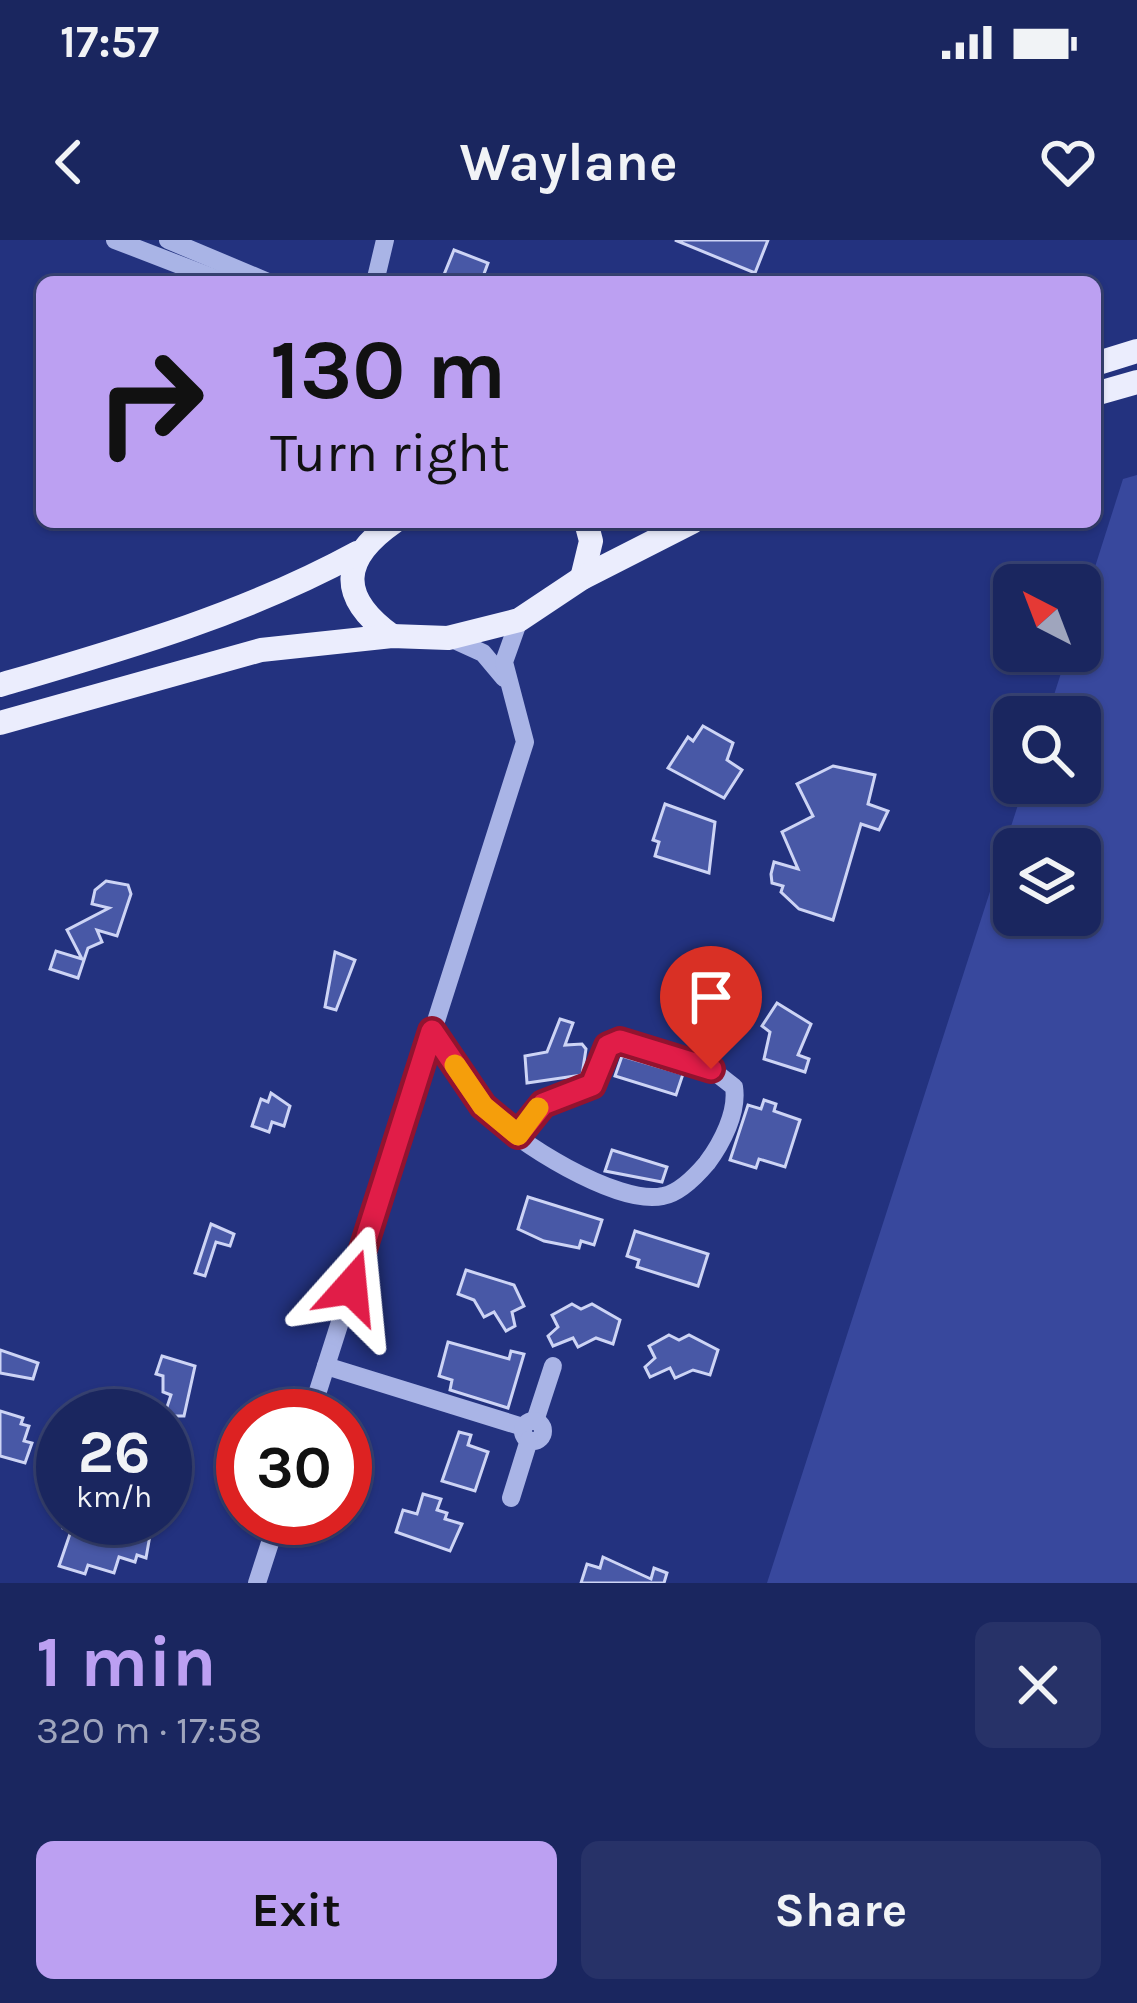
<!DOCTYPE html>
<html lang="en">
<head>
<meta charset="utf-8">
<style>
  :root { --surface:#1a265f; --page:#273268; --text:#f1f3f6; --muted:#9fa5bd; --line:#384374; --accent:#bca0f2 }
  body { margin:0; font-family:Karla,sans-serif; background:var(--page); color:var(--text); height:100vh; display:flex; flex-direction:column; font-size:45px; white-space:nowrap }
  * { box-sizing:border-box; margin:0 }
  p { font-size:39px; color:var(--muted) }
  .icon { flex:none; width:66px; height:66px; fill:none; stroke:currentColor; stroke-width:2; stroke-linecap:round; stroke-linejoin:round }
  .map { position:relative; height:1343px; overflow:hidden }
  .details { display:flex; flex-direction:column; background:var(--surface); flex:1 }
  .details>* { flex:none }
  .top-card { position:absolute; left:36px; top:36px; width:1065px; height:252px; border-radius:18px; box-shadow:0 3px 9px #0004,0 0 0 3px var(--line); background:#bca0f2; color:#111; overflow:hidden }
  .needle { width:78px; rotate:318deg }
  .buttons { position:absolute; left:993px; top:324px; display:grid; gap:24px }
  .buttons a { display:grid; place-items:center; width:108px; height:108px; border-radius:18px; background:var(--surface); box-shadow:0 3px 9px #0004,0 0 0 3px var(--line); font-size:60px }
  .speed { position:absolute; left:36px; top:1149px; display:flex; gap:24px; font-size:60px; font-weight:700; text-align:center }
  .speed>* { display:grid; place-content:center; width:156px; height:156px; border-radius:50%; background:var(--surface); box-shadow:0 3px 9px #0004,0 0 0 3px var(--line); line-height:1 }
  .speed small { font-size:30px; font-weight:400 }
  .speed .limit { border:18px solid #d22; background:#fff; color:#111 }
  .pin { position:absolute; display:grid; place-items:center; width:102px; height:102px; color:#fff; margin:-123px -51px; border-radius:50% 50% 50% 0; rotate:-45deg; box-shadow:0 0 12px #0007 }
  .pin .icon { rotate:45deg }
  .me { position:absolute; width:132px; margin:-66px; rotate:18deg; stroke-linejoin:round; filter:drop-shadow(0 0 9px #0008) }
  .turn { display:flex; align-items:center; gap:42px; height:252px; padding:0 36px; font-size:54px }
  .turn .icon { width:156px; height:156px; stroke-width:2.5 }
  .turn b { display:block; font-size:84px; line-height:102px }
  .round { display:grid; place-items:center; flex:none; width:126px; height:126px; border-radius:18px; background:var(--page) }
  .summary { display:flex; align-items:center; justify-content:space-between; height:204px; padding:0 36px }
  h1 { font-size:72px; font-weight:700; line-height:90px; color:var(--accent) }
  .primary-button { display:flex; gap:24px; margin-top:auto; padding:24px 36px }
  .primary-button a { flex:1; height:138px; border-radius:18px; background:var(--accent); color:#111; font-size:48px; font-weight:700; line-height:138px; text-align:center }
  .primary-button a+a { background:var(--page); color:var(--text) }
  .status { display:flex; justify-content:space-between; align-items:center; height:84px; padding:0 60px; background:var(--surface); direction:ltr }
  .status svg { height:33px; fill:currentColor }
  header { display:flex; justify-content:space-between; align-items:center; height:156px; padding:0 36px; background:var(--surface); font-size:54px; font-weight:700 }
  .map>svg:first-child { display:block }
</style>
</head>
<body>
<div class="status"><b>17:57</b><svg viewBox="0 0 49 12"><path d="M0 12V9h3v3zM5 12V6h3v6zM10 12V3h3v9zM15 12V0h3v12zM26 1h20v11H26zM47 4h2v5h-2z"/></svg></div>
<header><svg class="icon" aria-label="back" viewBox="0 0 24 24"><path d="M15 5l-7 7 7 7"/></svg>Waylane<svg class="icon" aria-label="heart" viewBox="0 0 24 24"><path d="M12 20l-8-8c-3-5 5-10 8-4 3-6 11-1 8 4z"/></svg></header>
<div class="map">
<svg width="1137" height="1343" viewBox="0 0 1137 1343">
  <rect width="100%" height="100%" fill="#23327f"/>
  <path fill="#38489d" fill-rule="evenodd" d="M1137,235V1343H767L1025,543H1080V477H1047L1068,411H1080V374L1123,239ZM1014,609H1080V675H1014Z"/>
  <g fill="#4858a6" stroke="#cdd4f5" stroke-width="3">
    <polygon points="675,0 768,0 755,33"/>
    <polygon points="454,10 488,23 481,42 441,42"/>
    <polygon points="703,486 733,503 727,520 742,530 724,558 668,528 688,497 693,501"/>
    <polygon points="833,526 875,535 868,564 888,571 879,590 861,584 833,680 799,669 781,652 783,646 772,643 771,634 774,622 798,629 782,592 813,576 797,544"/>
    <polygon points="665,564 715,582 709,633 655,616 659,602 653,600"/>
    <polygon points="106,641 128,645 131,654 117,696 97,690 102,702 88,708 78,738 50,729 56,711 82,719 67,690 109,668 92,664 95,650"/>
    <polygon points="335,712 355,720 336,770 325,767"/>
    <polygon points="777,763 811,784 798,815 809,819 805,832 764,819 770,792 762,786"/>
    <polygon points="560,779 573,783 565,805 582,804 586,809 582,835 527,843 525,816 547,812"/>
    <polygon points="622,816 683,834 676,855 615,836"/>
    <polygon points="271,853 290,866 284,886 272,882 269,892 252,886 261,859 268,862"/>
    <polygon points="764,860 776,864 774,871 800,880 785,927 759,919 756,928 730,920 748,865 761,869"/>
    <polygon points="612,910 667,927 662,942 605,931"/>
    <polygon points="528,957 602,980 594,1005 581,1001 579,1008 544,1001 518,989"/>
    <polygon points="211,984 234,994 230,1006 216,1002 205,1036 195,1033"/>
    <polygon points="635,991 708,1014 698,1046 637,1027 639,1020 627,1016"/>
    <polygon points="466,1030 514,1045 524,1066 512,1072 515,1086 506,1091 494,1072 484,1077 474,1060 458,1054"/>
    <polygon points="572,1064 581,1069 592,1064 620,1080 613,1104 596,1098 578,1107 573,1098 553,1106 548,1096 558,1087 552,1075"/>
    <polygon points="669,1095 679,1100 689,1095 718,1110 710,1135 693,1130 675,1138 670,1128 650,1137 645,1127 655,1118 649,1106"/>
    <polygon points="448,1102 509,1119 511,1111 524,1114 508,1168 450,1150 452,1140 439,1136"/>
    <polygon points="0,1110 38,1123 33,1139 0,1133"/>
    <polygon points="162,1116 195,1126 184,1176 164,1176 171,1155 163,1152 163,1136 156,1134"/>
    <polygon points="0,1171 23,1178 21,1184 29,1186 24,1201 32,1203 25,1223 0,1216"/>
    <polygon points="459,1192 471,1195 468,1205 488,1212 475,1251 442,1241"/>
    <polygon points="423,1254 441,1259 437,1270 447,1273 445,1279 462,1284 450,1311 396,1292 403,1270 417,1274"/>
    <polygon points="66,1278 153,1278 146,1318 137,1315 135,1322 119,1317 114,1333 88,1325 85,1334 59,1326 71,1291 63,1288"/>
    <polygon points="603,1317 651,1339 654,1328 667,1333 664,1343 581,1343 587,1324 600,1328"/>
  </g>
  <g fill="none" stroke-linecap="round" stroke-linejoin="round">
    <g stroke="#a9b4e6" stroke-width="18">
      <polyline points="115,0 224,42"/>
      <polyline points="168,0 268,42"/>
      <polyline points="375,42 385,0"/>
      <polyline points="450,398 483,413 504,438"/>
      <path d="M432,791C449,816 464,845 484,868C513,901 618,966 663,956C680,953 696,936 707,923C722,903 738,872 734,847L711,829L620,801L608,805L592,845L543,864L518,895"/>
      <polyline points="326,1126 523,1187"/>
      <polyline points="310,1176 525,502 504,422 519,380"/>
      <polyline points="535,1181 553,1126"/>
      <circle cx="533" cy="1191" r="10"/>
      <polyline points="511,1258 529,1200"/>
      <polyline points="257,1343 278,1278"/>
    </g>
    <g stroke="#ebedfd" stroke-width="24">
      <polyline points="1095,124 1137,111"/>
      <polyline points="1095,154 1137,142"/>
      <polyline points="582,338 591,301 586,282"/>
      <path d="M392,396C337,356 341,319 394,282"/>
      <path d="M0,445C123,409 243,375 357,313"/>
      <polyline points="0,483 261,410 392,396 448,398 519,380 582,338 692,282"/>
    </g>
  </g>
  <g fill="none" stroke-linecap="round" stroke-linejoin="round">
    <defs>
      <polyline id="route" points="351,1047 432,791 483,866 518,895 543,864 592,845 608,806 620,801 711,829"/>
    </defs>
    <use href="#route" stroke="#92132f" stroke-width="30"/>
    <use href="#route" stroke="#e11d48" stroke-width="21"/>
    <polyline stroke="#f59e0b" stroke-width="21" points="455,825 483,866 518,895 538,868"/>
  </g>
</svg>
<div class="buttons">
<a><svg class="needle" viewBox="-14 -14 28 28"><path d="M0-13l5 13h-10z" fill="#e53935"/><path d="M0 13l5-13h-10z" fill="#9fa5bd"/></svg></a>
<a><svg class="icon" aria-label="search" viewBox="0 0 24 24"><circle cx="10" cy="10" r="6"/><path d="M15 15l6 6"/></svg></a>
<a><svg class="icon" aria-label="layers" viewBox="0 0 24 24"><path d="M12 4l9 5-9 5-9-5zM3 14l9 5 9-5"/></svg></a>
</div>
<div class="speed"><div>26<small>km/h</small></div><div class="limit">30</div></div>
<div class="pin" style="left:711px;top:829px;background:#d93025"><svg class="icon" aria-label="arrive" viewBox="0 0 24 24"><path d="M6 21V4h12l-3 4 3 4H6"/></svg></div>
<svg class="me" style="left:351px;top:1047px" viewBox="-20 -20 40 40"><path d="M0-17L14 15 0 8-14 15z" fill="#e11d48" stroke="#fff" stroke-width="4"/></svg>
<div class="top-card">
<div class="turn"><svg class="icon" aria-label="right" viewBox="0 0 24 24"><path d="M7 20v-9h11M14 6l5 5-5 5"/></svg><div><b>130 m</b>Turn right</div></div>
</div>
</div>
<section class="details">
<div class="summary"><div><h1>1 min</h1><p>320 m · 17:58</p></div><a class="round"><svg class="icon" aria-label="close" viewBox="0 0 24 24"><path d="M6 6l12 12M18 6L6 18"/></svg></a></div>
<div class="primary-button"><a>Exit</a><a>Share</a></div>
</section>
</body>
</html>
